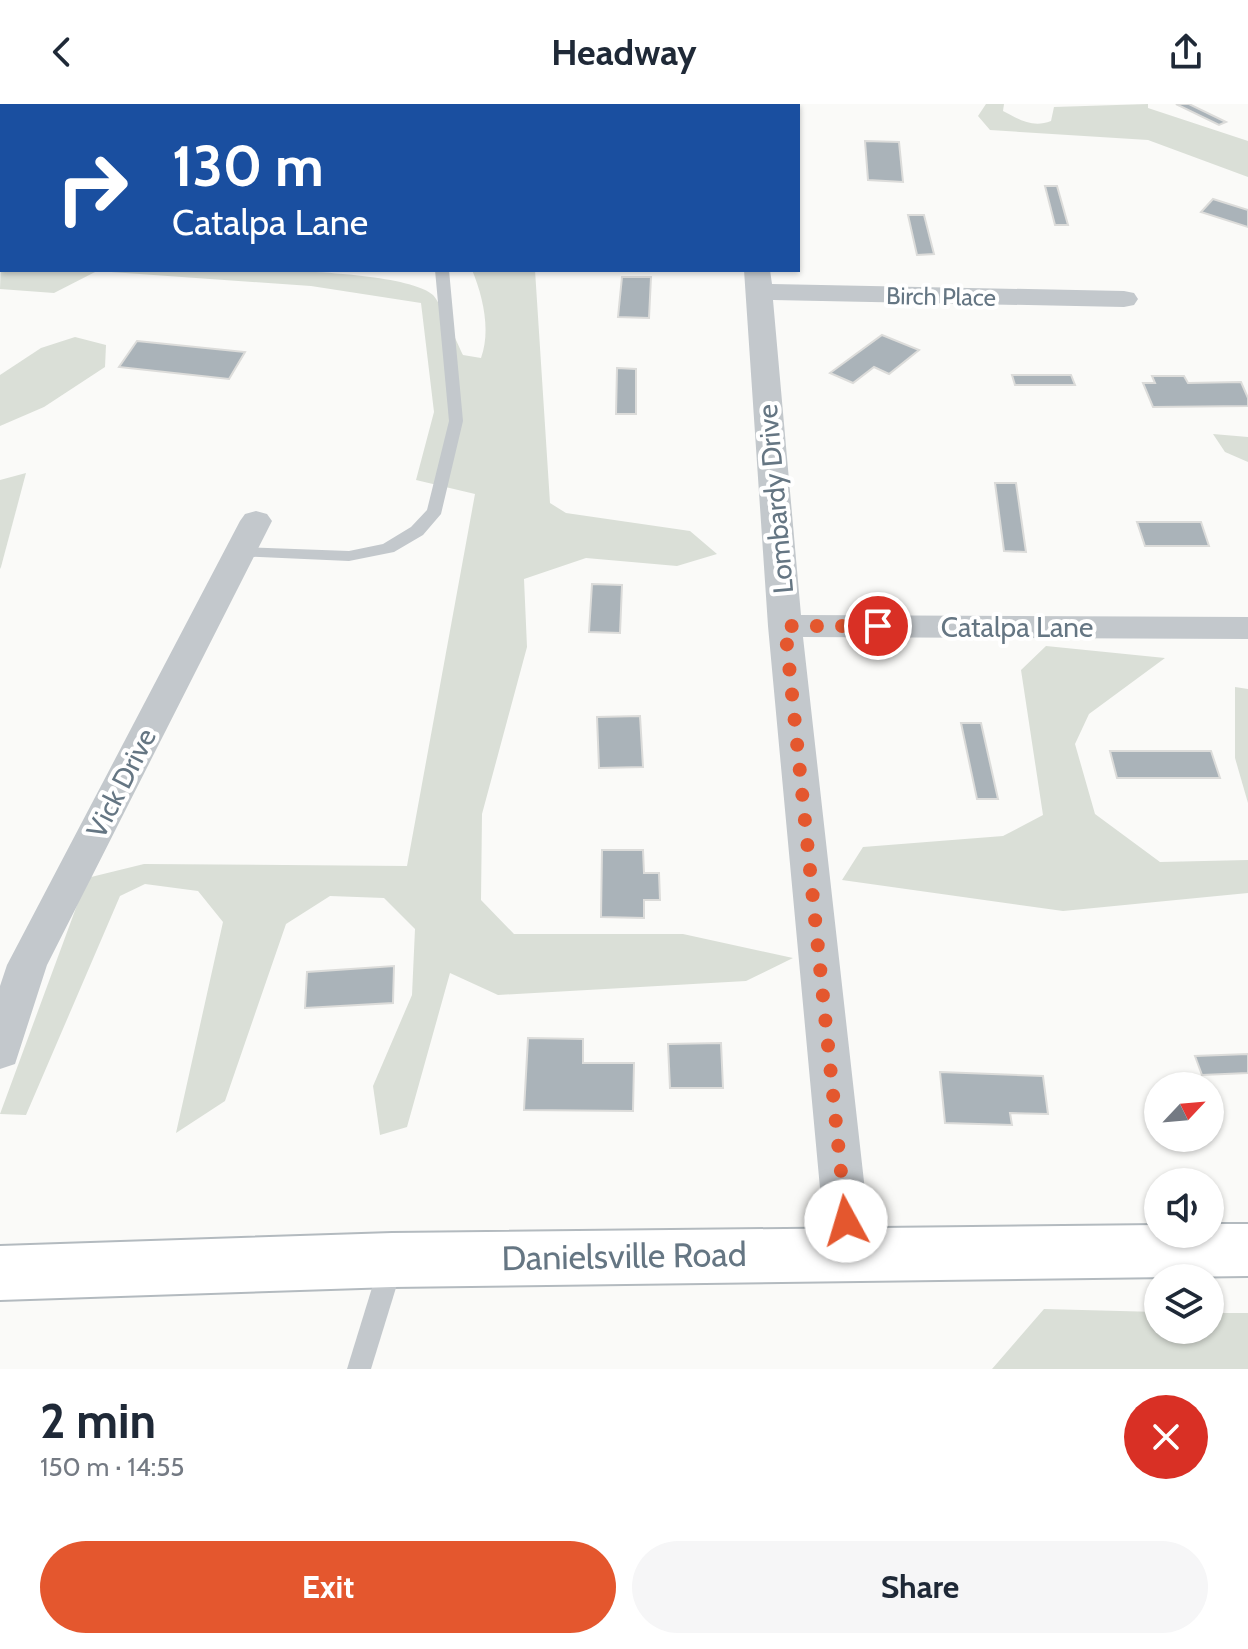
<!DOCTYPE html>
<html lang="en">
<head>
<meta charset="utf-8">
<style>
  :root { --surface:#fff; --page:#f6f6f7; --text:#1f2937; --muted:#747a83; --accent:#e4572e }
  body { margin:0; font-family:Cabin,sans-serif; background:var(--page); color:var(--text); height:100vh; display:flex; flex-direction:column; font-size:30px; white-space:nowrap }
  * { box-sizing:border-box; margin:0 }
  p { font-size:26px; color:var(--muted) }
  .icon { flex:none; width:44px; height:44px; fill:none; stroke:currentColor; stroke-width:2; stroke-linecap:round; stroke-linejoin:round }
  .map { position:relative; height:1265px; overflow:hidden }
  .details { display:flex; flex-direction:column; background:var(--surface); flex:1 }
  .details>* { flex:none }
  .banner { position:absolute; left:0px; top:0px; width:800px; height:168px; box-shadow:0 2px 6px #0004; background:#1a4fa0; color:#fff; overflow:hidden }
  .needle { width:52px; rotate:64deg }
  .fabs { position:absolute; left:1144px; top:968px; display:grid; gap:16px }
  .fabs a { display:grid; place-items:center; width:80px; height:80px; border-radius:50%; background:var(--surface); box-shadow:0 2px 6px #0004; font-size:40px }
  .pin { position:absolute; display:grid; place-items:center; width:68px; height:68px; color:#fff; margin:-34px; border:4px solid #fff; border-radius:50%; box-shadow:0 2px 8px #0007 }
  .me { position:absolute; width:88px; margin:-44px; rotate:354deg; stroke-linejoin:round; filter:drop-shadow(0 0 6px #0008) }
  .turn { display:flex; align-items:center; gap:28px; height:168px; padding:0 40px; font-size:36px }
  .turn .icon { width:104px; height:104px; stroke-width:2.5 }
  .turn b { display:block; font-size:56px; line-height:68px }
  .round { display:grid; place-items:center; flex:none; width:84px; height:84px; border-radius:42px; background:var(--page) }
  .overview { display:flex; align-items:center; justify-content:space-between; height:136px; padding:0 40px }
  h1 { font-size:48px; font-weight:700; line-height:60px }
  .button { display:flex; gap:16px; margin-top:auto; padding:16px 40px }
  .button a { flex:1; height:92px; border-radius:48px; background:var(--accent); color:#fff; font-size:32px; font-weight:700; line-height:92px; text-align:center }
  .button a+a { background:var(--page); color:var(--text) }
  header { display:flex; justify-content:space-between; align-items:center; height:104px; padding:0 40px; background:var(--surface); font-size:36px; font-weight:700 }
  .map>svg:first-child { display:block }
</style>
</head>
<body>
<header><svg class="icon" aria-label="back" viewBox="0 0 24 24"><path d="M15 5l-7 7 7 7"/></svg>Headway<svg class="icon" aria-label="share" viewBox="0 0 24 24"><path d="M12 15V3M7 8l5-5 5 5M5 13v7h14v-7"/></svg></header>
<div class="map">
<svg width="1248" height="1265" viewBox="0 0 1248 1265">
  <rect width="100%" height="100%" fill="#fafaf8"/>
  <g fill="#dadfd7">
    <path d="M986,0H1004L1003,7C1020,16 1033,24 1051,17L1054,3L1148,0V4L1248,37V73L1148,36L990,26L978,12Z"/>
    <path d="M2,128V166C71,166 393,154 433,191C440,198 457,239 463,251L481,254C491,227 483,192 472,166H535L550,399L566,409L690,427L717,450L677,462L586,454L524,475L527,543L482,710L481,796L514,830H683L793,854L746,877L498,891L450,869L407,1023L380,1031L373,982L412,891L415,825L384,794L330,792L286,820L225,997L176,1029L223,818L198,787L145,780L120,792L26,1011L0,1010L87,774L144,760L407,762L475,390L416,376L434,308L421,199L311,182L97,167L54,189L0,185Z"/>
    <polygon points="75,233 106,241 105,263 44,303 0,322 0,271 41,244"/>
    <polygon points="1213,330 1248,333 1248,358 1225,348"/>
    <polygon points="26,369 1,463 0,465 0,376"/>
    <polygon points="1046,542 1165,554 1089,610 1075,640 1095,710 1160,758 1248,756 1248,789 1063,807 842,776 863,743 1003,732 1043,711 1021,566"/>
    <polygon points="1235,583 1248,585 1248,699 1235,654"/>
    <polygon points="1044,1205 1158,1208 1158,1226 1210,1226 1210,1209 1248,1209 1248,1265 992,1265"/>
  </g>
  <g fill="#aab3b9" stroke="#dcdcda" stroke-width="2">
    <polygon points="1176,0 1189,0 1226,18 1219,21"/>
    <polygon points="865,37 899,38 903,78 868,76"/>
    <polygon points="1045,82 1057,82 1068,121 1055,121"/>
    <polygon points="1213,95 1248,106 1248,123 1201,108"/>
    <polygon points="908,111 924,111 934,150 917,151"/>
    <polygon points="622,173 651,173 649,214 618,213"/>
    <polygon points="882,231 919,246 889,270 874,263 853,279 830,269"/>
    <polygon points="137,237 245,248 229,275 119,263"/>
    <polygon points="617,264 636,265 636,310 616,310"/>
    <polygon points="1012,271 1071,271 1075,281 1015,281"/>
    <polygon points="1152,272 1184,272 1188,279 1241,278 1248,294 1248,302 1153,303 1143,279 1155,279"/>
    <polygon points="995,379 1016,379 1026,448 1004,447"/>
    <polygon points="1137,418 1201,418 1209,442 1145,442"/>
    <polygon points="592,480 622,481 620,529 589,528"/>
    <polygon points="640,612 643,663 599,664 597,613"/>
    <polygon points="961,619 981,619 998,695 977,695"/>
    <polygon points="1110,647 1211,647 1220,674 1117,674"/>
    <polygon points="602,746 643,746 644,769 659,769 660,796 644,796 644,814 601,813"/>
    <polygon points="394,862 393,899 305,904 307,868"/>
    <polygon points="528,934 583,935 583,959 634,959 633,1007 524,1006"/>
    <polygon points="721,939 723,984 670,984 668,940"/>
    <polygon points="1248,950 1248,969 1202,971 1195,952"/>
    <polygon points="940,968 1043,972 1048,1010 1010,1009 1012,1021 945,1019"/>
  </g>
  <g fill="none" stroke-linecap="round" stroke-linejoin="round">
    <defs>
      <polygon id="secondary" points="1210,1120 1248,1120 1248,1172 392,1183 0,1196 0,1142 392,1129 1158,1121 1158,1130 1210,1130"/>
    </defs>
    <use href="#secondary" stroke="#b3babf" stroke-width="4"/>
    <g fill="#c3c8cc" fill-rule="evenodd">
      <polygon points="435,166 449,166 463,317 441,410 423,431 394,448 349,457 234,452 232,448 234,444 240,443 349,447 383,440 411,423 427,406 449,317"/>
      <polygon points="391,1150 399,1153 403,1161 371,1265 347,1265 379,1161 383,1153"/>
    </g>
    <g fill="#c3c8cc" fill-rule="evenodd">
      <rect x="736" y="0" width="24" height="2"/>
      <polygon points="744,166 770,166 772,180 1124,187 1134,189 1138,195 1134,201 1124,203 773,196 801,511 1248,513 1248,535 803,533 872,1149 865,1164 849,1171 833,1164 826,1149 768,522"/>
      <polygon points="256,407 267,410 272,417 47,861 15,960 0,965 0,882 7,861 240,417 245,410"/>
    </g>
    <use href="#secondary" fill="#fff" fill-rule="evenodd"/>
  </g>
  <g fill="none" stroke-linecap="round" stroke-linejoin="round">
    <polyline stroke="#e4572e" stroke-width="14" stroke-dasharray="0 25.2" points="846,1117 785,522 878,522"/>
  </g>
  <g text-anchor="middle" stroke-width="8" stroke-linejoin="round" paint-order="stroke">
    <g font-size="24" fill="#657683" stroke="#fff">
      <text transform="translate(941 193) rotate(1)" y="8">Birch Place</text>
    </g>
    <g font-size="28" fill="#657683" stroke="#fff">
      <text transform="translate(775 395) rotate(-95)" y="10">Lombardy Drive</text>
      <text x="1017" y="533">Catalpa Lane</text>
      <text transform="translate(121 679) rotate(-63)" y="10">Vick Drive</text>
    </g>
    <g font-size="34" fill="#657683" stroke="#fff">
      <text transform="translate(624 1152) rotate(-1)" y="12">Danielsville Road</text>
    </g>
  </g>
</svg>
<div class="fabs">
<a><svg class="needle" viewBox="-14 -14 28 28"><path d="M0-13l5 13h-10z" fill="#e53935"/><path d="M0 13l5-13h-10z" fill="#747a83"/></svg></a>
<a><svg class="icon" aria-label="sound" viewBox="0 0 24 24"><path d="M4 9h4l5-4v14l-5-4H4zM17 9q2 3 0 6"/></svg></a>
<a><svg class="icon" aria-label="layers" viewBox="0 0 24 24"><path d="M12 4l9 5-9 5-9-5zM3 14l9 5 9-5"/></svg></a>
</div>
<div class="pin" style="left:878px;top:522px;background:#d93025"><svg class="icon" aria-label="arrive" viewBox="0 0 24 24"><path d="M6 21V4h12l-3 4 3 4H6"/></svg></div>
<svg class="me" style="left:846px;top:1117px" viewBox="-20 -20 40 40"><circle r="19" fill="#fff"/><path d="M0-13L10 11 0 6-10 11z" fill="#e4572e"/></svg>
<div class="banner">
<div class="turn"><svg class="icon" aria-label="right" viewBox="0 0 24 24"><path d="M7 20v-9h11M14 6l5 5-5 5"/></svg><div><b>130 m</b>Catalpa Lane</div></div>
</div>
</div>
<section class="details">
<div class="overview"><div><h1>2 min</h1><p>150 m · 14:55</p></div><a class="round" style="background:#d93025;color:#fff"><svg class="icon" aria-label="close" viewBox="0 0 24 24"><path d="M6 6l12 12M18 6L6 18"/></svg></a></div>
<div class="button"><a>Exit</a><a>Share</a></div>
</section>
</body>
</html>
